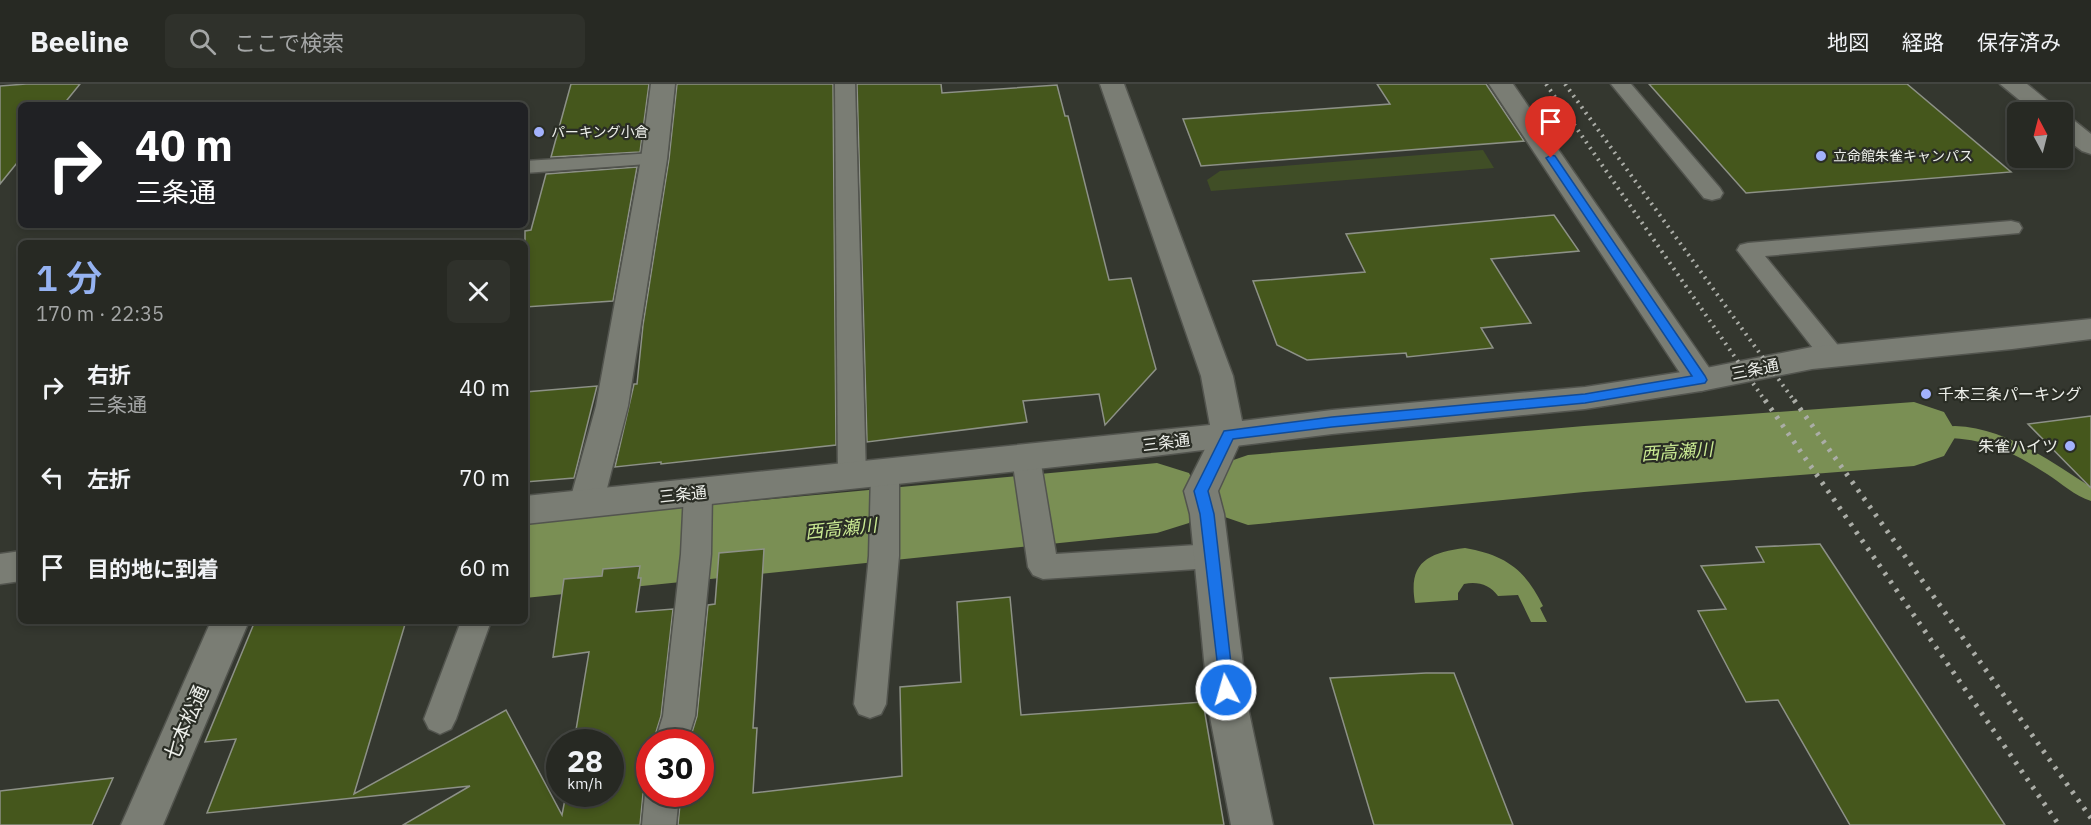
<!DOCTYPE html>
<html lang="ja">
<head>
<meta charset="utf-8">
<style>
  :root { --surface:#272923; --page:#2f312b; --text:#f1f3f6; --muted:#a4a6a6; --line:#434541; --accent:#95b2f1 }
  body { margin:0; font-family:"IBM Plex Sans","Noto Sans JP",sans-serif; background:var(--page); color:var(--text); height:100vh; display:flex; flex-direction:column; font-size:22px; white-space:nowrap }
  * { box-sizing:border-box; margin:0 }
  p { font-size:20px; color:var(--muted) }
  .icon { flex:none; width:33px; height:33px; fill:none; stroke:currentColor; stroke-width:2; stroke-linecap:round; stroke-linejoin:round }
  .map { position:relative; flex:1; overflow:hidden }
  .details { position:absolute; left:18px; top:156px; width:510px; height:384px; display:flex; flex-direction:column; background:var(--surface); border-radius:9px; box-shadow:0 3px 9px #0003,0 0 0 2px var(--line) }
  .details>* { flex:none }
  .guide { position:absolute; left:18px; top:18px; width:510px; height:126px; border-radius:9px; box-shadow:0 3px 9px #0003,0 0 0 2px var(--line); background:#202124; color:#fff; overflow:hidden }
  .needle { width:39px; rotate:353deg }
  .buttons { position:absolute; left:2007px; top:18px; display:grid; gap:12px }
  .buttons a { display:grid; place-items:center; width:66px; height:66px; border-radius:9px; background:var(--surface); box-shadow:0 3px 9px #0003,0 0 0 2px var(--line); font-size:30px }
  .speed { position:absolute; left:546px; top:645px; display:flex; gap:12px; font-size:30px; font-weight:700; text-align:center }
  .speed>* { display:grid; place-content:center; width:78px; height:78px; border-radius:50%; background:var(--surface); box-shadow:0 3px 9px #0003,0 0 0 2px var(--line); line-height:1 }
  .speed small { font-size:15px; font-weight:400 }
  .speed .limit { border:9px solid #d22; background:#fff; color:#111 }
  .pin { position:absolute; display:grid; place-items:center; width:51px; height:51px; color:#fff; margin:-62px -26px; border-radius:50% 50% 50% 0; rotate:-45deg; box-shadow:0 0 6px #0007 }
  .pin .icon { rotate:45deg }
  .me { position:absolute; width:66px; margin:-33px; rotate:354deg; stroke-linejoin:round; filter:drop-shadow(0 0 4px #0008) }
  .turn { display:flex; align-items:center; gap:21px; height:126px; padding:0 18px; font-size:27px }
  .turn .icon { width:78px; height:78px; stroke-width:2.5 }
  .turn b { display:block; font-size:42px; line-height:51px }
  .round { display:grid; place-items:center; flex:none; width:63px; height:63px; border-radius:9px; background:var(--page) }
  .headline { display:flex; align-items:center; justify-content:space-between; height:102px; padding:0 18px }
  h1 { font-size:36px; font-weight:600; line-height:45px; color:var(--accent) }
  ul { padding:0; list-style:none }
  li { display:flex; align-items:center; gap:18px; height:90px; padding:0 18px }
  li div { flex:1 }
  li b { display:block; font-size:22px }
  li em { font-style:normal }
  header { display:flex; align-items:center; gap:36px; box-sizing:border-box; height:84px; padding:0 30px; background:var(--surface); border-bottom:2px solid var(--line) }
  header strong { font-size:28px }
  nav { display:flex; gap:33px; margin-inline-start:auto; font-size:21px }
  .search { width:420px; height:54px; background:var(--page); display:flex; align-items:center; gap:15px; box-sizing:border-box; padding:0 21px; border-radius:9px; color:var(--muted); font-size:22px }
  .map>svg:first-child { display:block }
</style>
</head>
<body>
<header>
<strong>Beeline</strong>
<div class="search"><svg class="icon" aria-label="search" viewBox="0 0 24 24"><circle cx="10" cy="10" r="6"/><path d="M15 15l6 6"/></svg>ここで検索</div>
<nav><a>地図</a><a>経路</a><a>保存済み</a></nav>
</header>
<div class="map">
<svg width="2091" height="741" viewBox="0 0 2091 741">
  <rect width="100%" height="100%" fill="#34372f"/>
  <polygon fill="#404e26" points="1483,66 1494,84 1211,107 1207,96 1220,87"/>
  <path fill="#7a8f54" d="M1465,464C1505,471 1525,485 1543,522L1540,524L1547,538H1531L1518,511L1498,512C1490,501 1478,497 1464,500L1458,509V516L1415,519C1408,478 1428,469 1465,464Z"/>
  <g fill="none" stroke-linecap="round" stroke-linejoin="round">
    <path fill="#7a8f54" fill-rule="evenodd" d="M1955,342C2007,344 2049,377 2091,403V417C2075,412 2061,399 2047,390C1997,358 1973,351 1914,355L1909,354L1907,350L1909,346L1914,345Z"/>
    <g fill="#7a8f54" fill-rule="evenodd">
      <polygon points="1914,318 1944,328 1957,350 1944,372 1914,382 1584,408 1248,441 1216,430 1203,406 1216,382 1248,371 1584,342"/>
      <polygon points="1157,379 1189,389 1202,414 1189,439 1157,449 525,514 525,438"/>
    </g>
  </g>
  <g fill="#45571c" stroke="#8d9187" stroke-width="1.5">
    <polygon points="26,0 80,0 63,21 21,21 21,74 0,100 0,2"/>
    <polygon points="571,0 649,0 640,68 551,73"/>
    <polygon points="677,0 833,0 836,361 661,380 661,378 615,383 634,300 637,300 643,241 669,75"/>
    <polygon points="857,0 941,0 942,9 1057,1 1065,32 1068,32 1109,196 1131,194 1156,285 1105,341 1099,310 1023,317 1027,338 867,358"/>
    <polygon points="1377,0 1486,0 1524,57 1201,82 1183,35 1390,20"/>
    <polygon points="1649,0 1907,0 2011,88 1746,109"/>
    <polygon points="637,83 613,217 525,223 525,147 531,146 546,90"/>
    <polygon points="1554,131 1579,167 1491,175 1531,239 1481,244 1493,264 1407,273 1406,269 1307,276 1277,261 1253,197 1365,188 1346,150"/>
    <polygon points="597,302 574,394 525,398 525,308"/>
    <polygon points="2091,332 2091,404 2028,340"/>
    <polygon points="1820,460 2005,741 1850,741 1778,616 1746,618 1698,527 1726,525 1701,482 1764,478 1756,463"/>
    <polygon points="764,465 753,644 757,644 753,709 902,692 900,603 961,598 957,518 1010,513 1021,631 1203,618 1224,741 678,741 681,710 700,710 700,658 689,658 697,632 708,521 715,520 719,469"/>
    <polygon points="640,482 638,494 641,494 636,528 673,525 661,632 653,658 650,658 650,698 643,710 640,741 403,741 470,702 207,729 236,655 205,658 255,537 406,537 354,710 506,626 562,731 566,710 610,710 610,658 574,658 589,568 553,573 564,495 602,492 603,485"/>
    <polygon points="1426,589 1454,589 1513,741 1374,741 1330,594"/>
    <polygon points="113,694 92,741 0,741 0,707"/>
  </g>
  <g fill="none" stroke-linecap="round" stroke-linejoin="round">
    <defs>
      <g id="lane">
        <polygon points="835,0 855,0 866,392 862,399 852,403 842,399 838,392"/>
        <polygon points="1611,0 1631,0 1720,104 1723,109 1720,114 1712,116 1704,114"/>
        <polygon points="654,69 661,71 664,75 661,79 525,89 525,77"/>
        <polygon points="2011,137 2019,139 2022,144 2019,149 1765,172 1841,265 1844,271 1841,277 1832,280 1823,277 1737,166 1740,161 1748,159"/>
        <polygon points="1026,364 1036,367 1040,374 1056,470 1212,460 1222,464 1227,472 1222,480 1212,484 1043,495 1033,491 1028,483 1012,374 1016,367"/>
        <polygon points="885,379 895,382 899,389 899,472 886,620 881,630 870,634 859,630 854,620 869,472 871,389 875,382"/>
        <polygon points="698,397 708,400 712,408 711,470 695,632 687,658 655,658 663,632 681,470 684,408 688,400"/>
        <polygon points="461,537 491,537 456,635 451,645 440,650 429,645 424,635"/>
        <polygon points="650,700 650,710 679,710 676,741 642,741 645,710"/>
      </g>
      <g id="street">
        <polygon points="651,0 675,0 667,75 628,322 603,420 598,429 586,433 574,429 569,420 596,322 641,75"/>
        <polygon points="1489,0 1513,0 1712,288 1717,296 1712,304 1701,307 1690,304"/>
        <polygon points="1228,338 1239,341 1244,350 1218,407 1224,430 1249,628 1273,741 1231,741 1209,628 1190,430 1184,407 1217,341"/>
        <polygon points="211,537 249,537 163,741 121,741"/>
      </g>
      <g id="secondary">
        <polygon points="1100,0 1124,0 1233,292 1242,337 1332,326 1585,303 1701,285 1812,263 2091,235 2091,255 2012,265 1812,285 1701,307 1585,325 1332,350 1138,374 525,440 525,412 1210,341 1201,292"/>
        <polygon points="2000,0 2027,0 2061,28 2034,28"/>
        <polygon points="2062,32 2071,34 2091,50 2091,70 2082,67 2062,52"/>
        <polygon points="21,467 21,497 0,500 0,470"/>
      </g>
    </defs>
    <use href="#lane" stroke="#52544e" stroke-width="3"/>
    <use href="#street" stroke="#52544e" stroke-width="3"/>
    <use href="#secondary" stroke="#52544e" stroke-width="3"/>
    <use href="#lane" fill="#7a7d74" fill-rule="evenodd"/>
    <use href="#street" fill="#7a7d74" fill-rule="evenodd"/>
    <use href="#secondary" fill="#7a7d74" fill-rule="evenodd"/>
    <g stroke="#abada7" stroke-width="4" stroke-dasharray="2 5" stroke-linecap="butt">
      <polyline points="1546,0 1766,318"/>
      <polyline points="1565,0 1795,318"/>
    </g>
    <g stroke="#abada7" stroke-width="5" stroke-dasharray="3 7" stroke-linecap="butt">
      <polyline points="1765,316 2059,741"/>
      <polyline points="1794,316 2091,734"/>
    </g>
  </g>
  <polygon fill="#1a73e8" stroke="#114b97" stroke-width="1.5" points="1551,71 1555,72 1705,292 1707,296 1705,299 1585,319 1332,343 1233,355 1208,407 1214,430 1234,606 1232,611 1226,613 1221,611 1200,430 1194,407 1224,347 1332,333 1585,310 1692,292 1546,74"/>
  <g fill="#a3b2fd" stroke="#2a2d25" stroke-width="2">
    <circle cx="539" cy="48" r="6"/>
    <circle cx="1821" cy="72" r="6"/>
    <circle cx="1926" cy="310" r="6"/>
    <circle cx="2070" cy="362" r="6"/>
  </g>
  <g text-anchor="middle" stroke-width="4.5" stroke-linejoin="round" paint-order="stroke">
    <g font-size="14" fill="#edefea" stroke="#2a2d25" text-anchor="start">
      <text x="551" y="53">パーキング小倉</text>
      <text x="1833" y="77">立命館朱雀キャンパス</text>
    </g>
    <g font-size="16" fill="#edefea" stroke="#2a2d25">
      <text transform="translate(1755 285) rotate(-11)" y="6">三条通</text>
      <text transform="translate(1166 358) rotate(-7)" y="6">三条通</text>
      <text transform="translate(683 410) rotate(-6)" y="6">三条通</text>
    </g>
    <g font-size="16" fill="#edefea" stroke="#2a2d25" text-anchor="start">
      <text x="1938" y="316">千本三条パーキング</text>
      <text x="2058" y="368" text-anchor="end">朱雀ハイツ</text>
    </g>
    <g font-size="18" font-style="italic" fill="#c9e992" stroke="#2a2d25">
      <text transform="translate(1677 368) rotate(-4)" y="6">西高瀬川</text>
      <text transform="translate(841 445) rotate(-6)" y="6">西高瀬川</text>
    </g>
    <g font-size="20" fill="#edefea" stroke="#2a2d25">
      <text transform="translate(186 639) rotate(-66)" y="7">七本松通</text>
    </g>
  </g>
</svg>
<div class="buttons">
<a><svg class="needle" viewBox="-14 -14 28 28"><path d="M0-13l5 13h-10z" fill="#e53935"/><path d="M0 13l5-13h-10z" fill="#a4a6a6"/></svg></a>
</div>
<div class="speed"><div>28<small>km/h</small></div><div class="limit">30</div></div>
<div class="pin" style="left:1551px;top:74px;background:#d93025"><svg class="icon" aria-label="arrive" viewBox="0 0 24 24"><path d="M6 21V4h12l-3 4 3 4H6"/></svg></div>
<svg class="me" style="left:1226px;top:606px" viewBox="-20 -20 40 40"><circle r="17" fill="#1a73e8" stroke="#fff" stroke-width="3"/><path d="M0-11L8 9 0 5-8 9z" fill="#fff"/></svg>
<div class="guide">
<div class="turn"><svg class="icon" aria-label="right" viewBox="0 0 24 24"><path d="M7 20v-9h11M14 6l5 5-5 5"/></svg><div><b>40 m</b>三条通</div></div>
</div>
<section class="details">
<div class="headline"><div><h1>1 分</h1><p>170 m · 22:35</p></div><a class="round"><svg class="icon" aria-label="close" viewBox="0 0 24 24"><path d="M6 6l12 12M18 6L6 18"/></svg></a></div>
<ul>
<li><svg class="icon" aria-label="right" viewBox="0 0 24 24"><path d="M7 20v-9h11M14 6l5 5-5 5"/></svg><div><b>右折</b><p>三条通</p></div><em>40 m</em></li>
<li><svg class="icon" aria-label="left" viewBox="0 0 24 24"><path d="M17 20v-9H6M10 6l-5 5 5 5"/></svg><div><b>左折</b></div><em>70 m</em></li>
<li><svg class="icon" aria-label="arrive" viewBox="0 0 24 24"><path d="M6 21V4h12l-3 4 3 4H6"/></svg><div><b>目的地に到着</b></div><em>60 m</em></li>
</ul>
</section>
</div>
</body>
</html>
